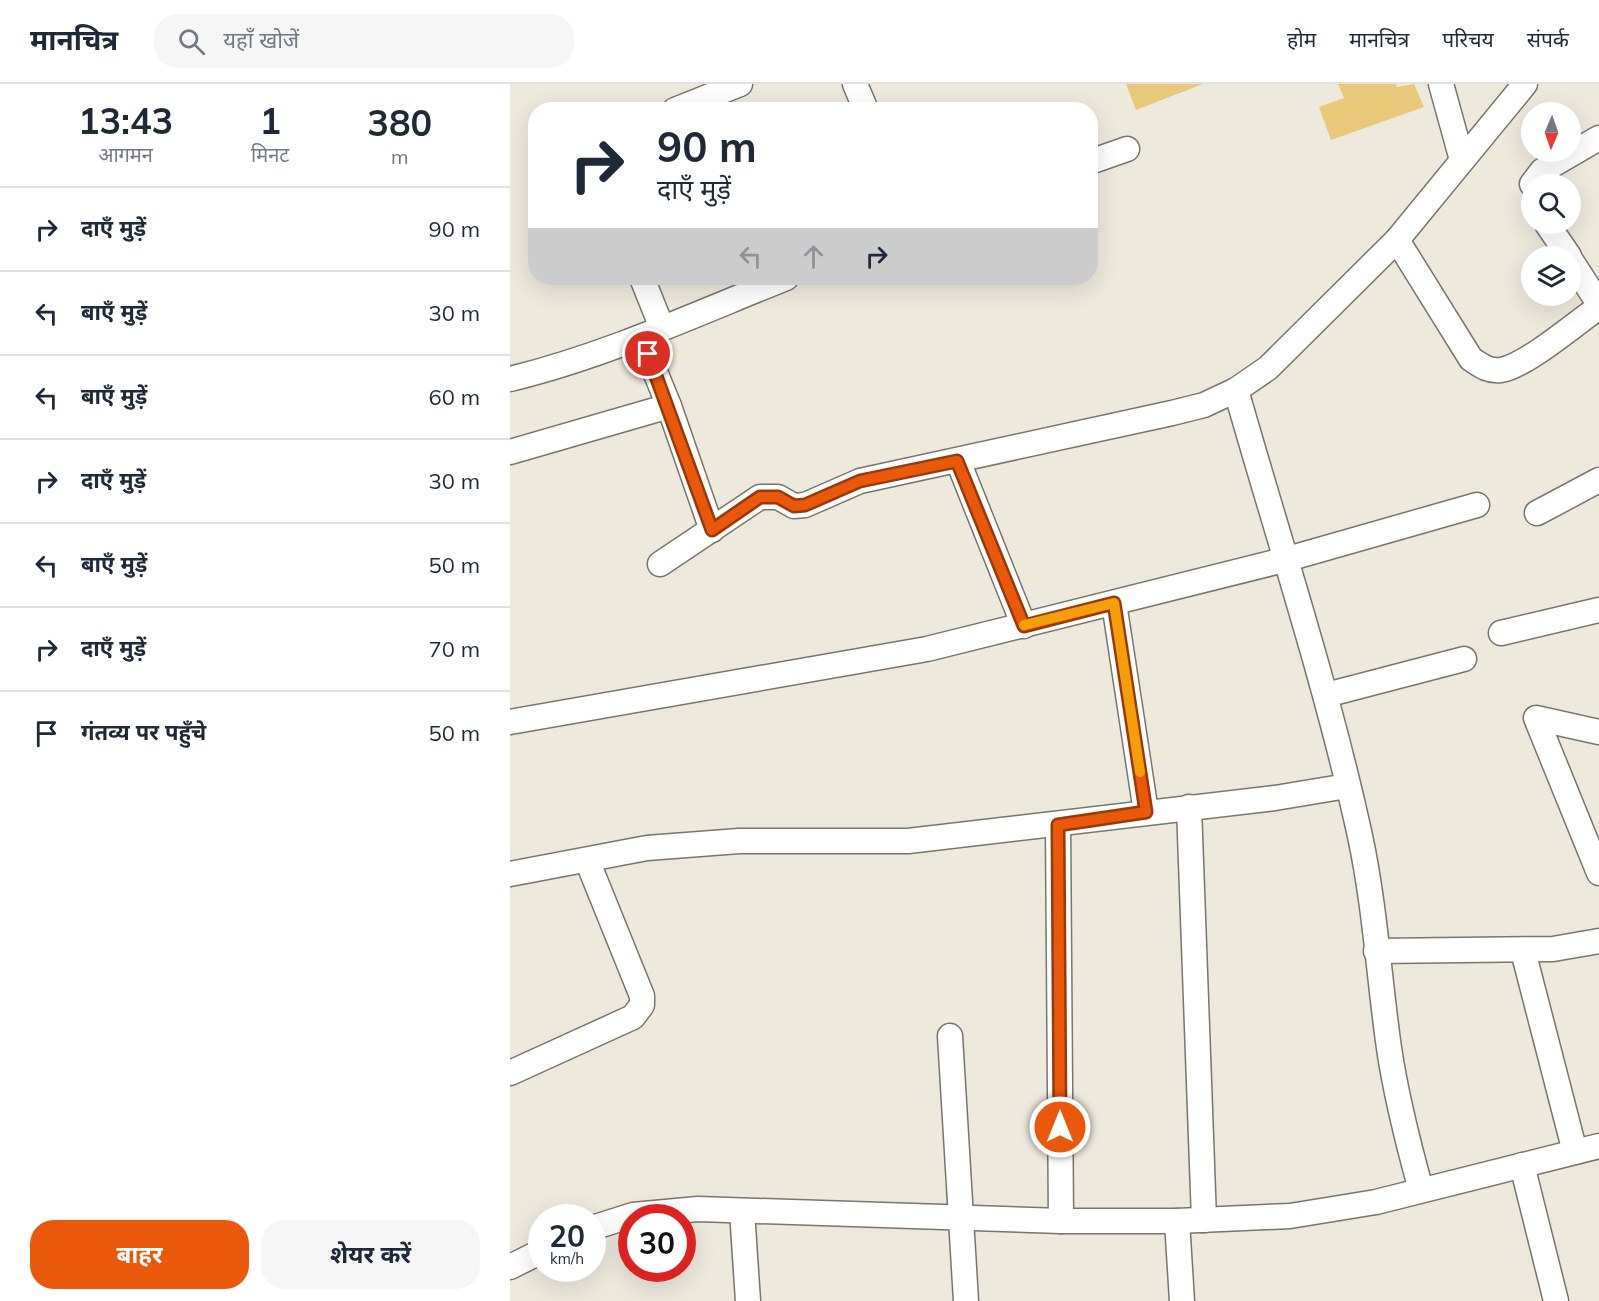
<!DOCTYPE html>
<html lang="hi">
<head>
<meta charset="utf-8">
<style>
  :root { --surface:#fff; --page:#f6f6f7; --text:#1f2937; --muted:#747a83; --line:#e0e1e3; --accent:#ea580c }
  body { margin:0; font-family:Mulish,"Noto Sans Devanagari",sans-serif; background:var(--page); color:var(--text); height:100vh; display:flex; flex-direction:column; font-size:22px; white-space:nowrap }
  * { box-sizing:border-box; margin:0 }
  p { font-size:20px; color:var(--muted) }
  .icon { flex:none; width:33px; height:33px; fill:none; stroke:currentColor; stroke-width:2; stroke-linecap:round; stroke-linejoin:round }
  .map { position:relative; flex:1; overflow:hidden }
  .sheet { display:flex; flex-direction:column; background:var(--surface); width:510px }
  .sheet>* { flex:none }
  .guide { position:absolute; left:18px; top:18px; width:570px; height:183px; border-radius:24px; box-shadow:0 6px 24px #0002; background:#fff; color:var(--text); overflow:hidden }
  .needle { width:39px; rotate:182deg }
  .fabs { position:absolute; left:1011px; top:18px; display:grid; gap:12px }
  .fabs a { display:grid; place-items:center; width:60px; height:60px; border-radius:50%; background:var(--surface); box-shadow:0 6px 24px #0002; font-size:30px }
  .speed { position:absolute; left:18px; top:1120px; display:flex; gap:12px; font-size:30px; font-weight:700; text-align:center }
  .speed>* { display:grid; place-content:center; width:78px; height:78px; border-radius:50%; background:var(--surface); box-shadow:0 6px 24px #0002; line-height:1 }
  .speed small { font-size:15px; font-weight:400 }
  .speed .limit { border:9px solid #d22; background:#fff; color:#111 }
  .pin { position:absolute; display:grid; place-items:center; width:51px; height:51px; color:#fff; margin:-26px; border:3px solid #fff; border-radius:50%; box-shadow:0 2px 6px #0007 }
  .me { position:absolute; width:66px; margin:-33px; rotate:0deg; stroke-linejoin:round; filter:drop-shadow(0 0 4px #0008) }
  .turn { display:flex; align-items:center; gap:21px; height:126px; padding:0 30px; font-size:27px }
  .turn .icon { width:78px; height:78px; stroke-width:2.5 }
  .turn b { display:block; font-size:42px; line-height:51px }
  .lanes { display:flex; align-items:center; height:57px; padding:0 30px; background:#0003; justify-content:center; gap:30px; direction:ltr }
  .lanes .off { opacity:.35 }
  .eta { display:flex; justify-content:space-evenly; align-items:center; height:102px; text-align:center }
  .eta b { font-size:36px; font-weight:700; line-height:42px }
  .action { display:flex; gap:12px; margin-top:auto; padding:12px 30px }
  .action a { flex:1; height:69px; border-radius:24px; background:var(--accent); color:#fff; font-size:24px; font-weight:700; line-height:69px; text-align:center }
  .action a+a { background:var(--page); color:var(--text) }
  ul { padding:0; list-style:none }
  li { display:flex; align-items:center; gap:18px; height:84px; padding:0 30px; border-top:2px solid var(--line) }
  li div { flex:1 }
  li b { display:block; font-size:22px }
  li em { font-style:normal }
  header { display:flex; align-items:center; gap:36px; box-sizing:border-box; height:84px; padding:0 30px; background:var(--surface); border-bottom:2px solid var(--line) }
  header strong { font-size:28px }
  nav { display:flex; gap:33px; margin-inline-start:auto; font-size:21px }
  .search { width:420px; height:54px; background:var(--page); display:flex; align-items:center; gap:15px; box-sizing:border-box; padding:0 21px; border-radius:24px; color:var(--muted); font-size:22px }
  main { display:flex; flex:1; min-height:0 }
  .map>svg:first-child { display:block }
</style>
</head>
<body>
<header>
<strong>मानचित्र</strong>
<div class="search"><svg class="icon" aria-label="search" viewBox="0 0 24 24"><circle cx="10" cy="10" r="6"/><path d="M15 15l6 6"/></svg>यहाँ खोजें</div>
<nav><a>होम</a><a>मानचित्र</a><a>परिचय</a><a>संपर्क</a></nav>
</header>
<main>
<section class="sheet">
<div class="eta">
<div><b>13:43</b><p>आगमन</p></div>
<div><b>1</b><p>मिनट</p></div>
<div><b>380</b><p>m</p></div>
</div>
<ul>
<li><svg class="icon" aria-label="right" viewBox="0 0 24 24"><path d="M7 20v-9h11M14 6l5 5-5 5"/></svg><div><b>दाएँ मुड़ें</b></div><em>90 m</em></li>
<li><svg class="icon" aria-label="left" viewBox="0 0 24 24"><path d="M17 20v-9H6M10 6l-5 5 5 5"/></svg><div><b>बाएँ मुड़ें</b></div><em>30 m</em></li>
<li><svg class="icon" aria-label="left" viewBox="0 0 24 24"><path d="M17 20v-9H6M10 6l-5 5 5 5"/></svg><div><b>बाएँ मुड़ें</b></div><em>60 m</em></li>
<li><svg class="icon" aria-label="right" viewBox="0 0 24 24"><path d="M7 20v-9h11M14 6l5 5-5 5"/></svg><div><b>दाएँ मुड़ें</b></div><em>30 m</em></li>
<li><svg class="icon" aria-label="left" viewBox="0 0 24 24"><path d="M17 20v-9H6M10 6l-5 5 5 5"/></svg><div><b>बाएँ मुड़ें</b></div><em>50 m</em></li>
<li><svg class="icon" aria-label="right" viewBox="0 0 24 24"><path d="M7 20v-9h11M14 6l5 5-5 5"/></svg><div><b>दाएँ मुड़ें</b></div><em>70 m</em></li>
<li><svg class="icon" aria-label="arrive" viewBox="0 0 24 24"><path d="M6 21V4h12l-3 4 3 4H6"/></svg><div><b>गंतव्य पर पहुँचे</b></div><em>50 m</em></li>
</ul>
<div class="action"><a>बाहर</a><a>शेयर करें</a></div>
</section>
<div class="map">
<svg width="1089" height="1217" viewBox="0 0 1089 1217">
  <rect width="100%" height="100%" fill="#eee9dd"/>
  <g fill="#e8c97a">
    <polygon points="616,0 693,0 626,26"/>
    <polygon points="828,0 886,0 887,3 904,0 914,23 821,56 809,23 834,14"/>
  </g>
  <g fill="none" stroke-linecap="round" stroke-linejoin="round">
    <defs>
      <g id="street">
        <polyline points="345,0 356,26"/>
        <polyline points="931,0 952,76"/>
        <polyline points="165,26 230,0"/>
        <polyline points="580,78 617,65"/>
        <polyline points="1022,100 1032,87 1089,54"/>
        <polyline points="1037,140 1059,172"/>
        <path d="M887,156L961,275C970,281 979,288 991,286C1016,282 1066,239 1089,223"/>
        <polyline points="1060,175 1089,220"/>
        <polyline points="132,194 152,244"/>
        <polyline points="131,253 159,322 202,446"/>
        <path d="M0,295C95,272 186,230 276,194"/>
        <path d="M726,306C768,454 817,601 850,752C865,822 869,894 879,964C886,1012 898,1059 911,1106"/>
        <polyline points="0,368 159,322"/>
        <polyline points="448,377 514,542"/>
        <polyline points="1027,429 1089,396"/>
        <polyline points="150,480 250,413 268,413 284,422 295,421 350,397 662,329 694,321 726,306 758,284 887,156 1015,0"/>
        <polyline points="604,519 636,728"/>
        <polyline points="991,549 1089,526"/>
        <polyline points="816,611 954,575"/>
        <polyline points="0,638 417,565 774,476 967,421"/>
        <polyline points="1089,648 1026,634 1089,789"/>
        <polyline points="679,723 694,1136"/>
        <polyline points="548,741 551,1137"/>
        <polyline points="0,790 137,764 229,757 398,757 765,714 837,702"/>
        <polyline points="866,867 1043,865 1089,857"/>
        <polyline points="1013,867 1065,1068"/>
        <polyline points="440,952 456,1217"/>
        <polyline points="0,989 123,933 132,921 132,912 77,776"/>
        <polyline points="1012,1081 1046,1217"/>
        <polyline points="232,1127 238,1217"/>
        <polyline points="667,1137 672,1217"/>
        <polyline points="82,1144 123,1131 188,1125 551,1137 667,1137 780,1132 866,1118 1089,1062"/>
        <polyline points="0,1183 32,1167"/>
      </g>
    </defs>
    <use href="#street" stroke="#79756a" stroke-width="27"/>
    <use href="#street" stroke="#fff" stroke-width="24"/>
  </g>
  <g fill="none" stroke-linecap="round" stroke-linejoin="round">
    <defs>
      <polyline id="route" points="138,270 202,446 250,413 268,413 284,422 295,421 350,397 447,377 514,542 604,519 636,728 548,741 550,1043"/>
    </defs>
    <use href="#route" stroke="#983908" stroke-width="15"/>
    <use href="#route" stroke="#ea580c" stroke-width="10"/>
    <polyline stroke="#f59e0b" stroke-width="10" points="514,541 604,519 630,688"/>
  </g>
</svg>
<div class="fabs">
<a><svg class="needle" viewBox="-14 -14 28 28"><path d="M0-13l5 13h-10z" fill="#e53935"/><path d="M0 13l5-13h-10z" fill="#747a83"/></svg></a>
<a><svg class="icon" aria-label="search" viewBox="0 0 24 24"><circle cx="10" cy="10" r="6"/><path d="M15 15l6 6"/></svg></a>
<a><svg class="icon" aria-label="layers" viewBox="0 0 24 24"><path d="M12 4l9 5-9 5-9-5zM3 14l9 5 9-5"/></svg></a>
</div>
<div class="speed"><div>20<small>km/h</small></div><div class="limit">30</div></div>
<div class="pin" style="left:138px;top:270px;background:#d93025"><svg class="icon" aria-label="arrive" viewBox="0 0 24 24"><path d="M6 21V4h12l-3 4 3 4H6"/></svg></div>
<svg class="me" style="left:550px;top:1043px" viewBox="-20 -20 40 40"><circle r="17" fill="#ea580c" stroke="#fff" stroke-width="3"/><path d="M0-11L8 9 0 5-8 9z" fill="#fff"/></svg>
<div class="guide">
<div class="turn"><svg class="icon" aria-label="right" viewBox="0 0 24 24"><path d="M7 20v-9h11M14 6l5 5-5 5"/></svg><div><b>90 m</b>दाएँ मुड़ें</div></div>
<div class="lanes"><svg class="icon off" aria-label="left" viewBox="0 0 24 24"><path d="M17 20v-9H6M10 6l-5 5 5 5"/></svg><svg class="icon off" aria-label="ahead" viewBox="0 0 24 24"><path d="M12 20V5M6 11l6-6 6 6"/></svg><svg class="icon" aria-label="right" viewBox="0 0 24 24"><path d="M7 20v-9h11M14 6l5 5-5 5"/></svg></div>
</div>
</div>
</main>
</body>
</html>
